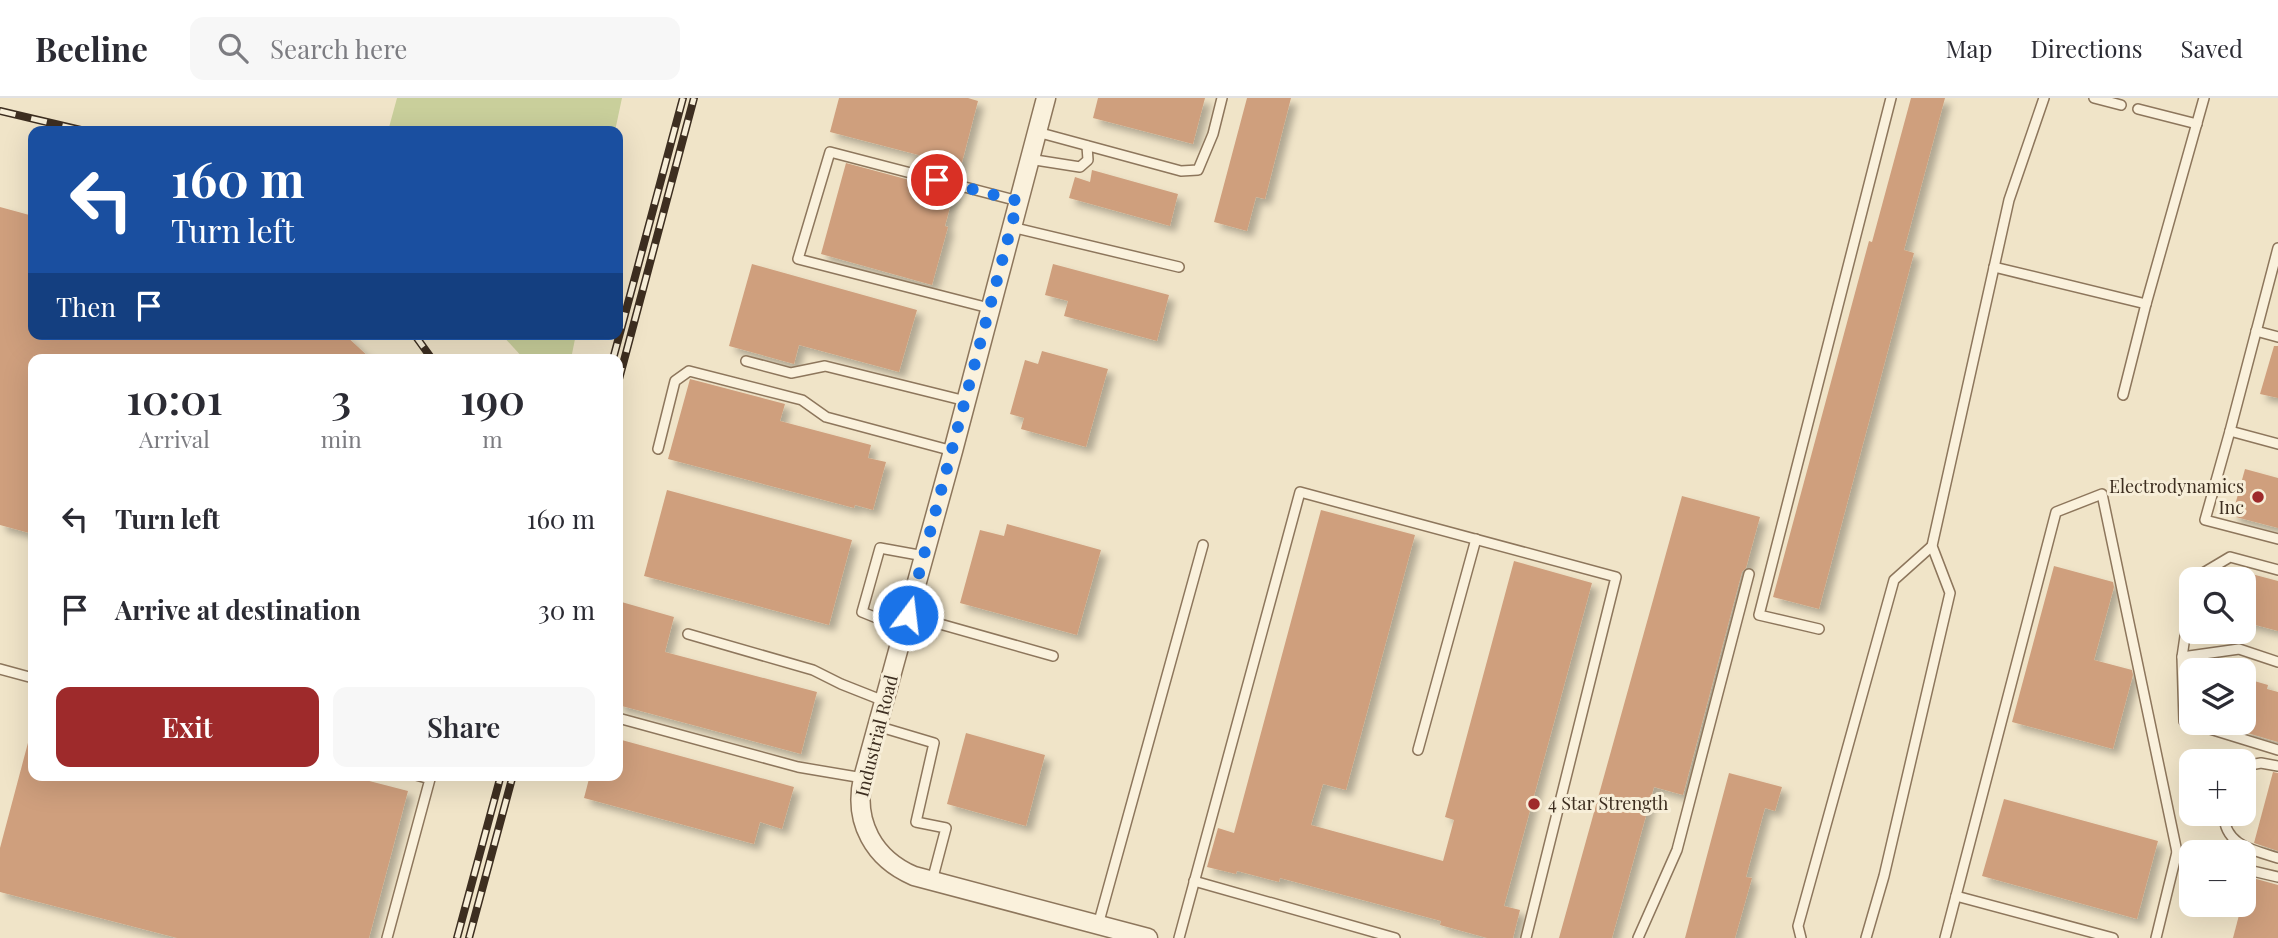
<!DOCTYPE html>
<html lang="en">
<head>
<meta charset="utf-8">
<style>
  :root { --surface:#fff; --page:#f7f7f7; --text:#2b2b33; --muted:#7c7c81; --line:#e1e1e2; --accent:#9e2a2b }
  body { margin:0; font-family:"Playfair Display",serif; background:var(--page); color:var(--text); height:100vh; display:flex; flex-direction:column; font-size:26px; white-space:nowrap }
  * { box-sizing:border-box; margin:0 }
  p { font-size:23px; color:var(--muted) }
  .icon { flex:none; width:38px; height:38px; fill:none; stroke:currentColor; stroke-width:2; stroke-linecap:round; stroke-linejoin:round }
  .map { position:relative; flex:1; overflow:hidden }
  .details { position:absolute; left:28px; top:256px; width:595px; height:427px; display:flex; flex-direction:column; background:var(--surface); border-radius:14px; box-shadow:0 7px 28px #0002 }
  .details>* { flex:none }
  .top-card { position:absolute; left:28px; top:28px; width:595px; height:214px; border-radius:14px; box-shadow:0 7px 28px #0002; background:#1a4fa0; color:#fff; overflow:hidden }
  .tools { position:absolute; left:2179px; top:469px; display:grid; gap:14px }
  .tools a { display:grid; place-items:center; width:77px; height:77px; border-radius:14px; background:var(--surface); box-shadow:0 7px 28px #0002; font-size:35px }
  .pin { position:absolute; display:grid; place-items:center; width:60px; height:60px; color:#fff; margin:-30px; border:4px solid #fff; border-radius:50%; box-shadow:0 2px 7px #0007 }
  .me { position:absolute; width:77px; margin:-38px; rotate:15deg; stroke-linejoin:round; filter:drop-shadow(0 0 5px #0008) }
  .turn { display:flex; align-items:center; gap:24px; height:147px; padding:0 28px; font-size:32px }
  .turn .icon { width:91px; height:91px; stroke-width:2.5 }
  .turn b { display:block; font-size:49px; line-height:60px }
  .then { display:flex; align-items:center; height:66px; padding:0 28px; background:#0003; gap:14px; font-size:26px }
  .eta { display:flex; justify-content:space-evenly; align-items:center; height:119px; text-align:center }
  .eta b { font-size:42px; font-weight:600; line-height:49px }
  .action { display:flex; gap:14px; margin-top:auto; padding:14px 28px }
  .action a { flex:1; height:80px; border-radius:14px; background:var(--accent); color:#fff; font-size:28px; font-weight:600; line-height:80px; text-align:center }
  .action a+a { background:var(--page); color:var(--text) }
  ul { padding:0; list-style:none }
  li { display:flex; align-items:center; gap:21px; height:91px; padding:0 28px }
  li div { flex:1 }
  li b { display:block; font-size:26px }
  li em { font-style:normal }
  header { display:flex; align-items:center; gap:42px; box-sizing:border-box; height:98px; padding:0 35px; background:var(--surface); border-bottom:2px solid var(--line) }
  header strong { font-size:33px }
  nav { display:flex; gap:38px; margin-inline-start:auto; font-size:24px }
  .search { width:490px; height:63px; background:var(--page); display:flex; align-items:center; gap:18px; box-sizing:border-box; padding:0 24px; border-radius:14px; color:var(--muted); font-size:26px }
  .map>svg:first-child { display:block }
</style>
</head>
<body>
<header>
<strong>Beeline</strong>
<div class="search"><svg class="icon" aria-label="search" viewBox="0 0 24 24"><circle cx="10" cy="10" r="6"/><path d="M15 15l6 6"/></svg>Search here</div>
<nav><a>Map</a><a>Directions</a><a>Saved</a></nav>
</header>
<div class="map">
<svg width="2278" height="840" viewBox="0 0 2278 840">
  <defs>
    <filter id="shadow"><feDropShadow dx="6" dy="6" stdDeviation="3.5" flood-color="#0004"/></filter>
  </defs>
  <rect width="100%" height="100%" fill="#f0e4c8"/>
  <g fill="#c9cf9b">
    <polygon points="397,0 622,0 615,33 388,33"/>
    <polygon points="501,236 576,236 571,261 524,261"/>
  </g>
  <g fill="#cf9f7d" filter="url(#shadow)">
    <polygon points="839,0 968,0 978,3 961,68 830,34"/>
    <polygon points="1098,0 1205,0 1193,46 1093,20"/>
    <polygon points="1247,0 1291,0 1265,101 1256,99 1247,133 1214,124"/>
    <polygon points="1911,0 1945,0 1904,152 1914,155 1819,511 1773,499 1869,143 1872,144"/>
    <polygon points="846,65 954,94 945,128 948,129 932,187 821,156"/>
    <polygon points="1092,72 1178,96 1170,128 1069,100 1075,79 1090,84"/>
    <polygon points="0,109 33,118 33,236 344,236 371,261 33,261 33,436 0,427"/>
    <polygon points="752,166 917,212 899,274 799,247 794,266 729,248"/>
    <polygon points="1053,166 1169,197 1157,243 1064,218 1068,203 1045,197"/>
    <polygon points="2274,248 2278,248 2278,300 2260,296"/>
    <polygon points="1042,253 1108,271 1086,349 1021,331 1024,320 1010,316 1025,262 1038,266"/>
    <polygon points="690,281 785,306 780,323 871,347 868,360 886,364 873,412 855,407 854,410 668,361"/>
    <polygon points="2245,371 2278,380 2278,430 2232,418"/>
    <polygon points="667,392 852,442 829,527 644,478"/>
    <polygon points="1682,398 1760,419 1746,470 1742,474 1683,697 1654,689 1612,840 1559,840"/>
    <polygon points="1321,412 1415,437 1346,692 1323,686 1311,727 1443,763 1454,722 1445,719 1514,463 1592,485 1504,808 1520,812 1513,840 1487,840 1440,827 1441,823 1280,780 1279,784 1237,773 1236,776 1207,769 1218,730 1234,735"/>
    <polygon points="1007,426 1101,452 1077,537 960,505 980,432 1004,438"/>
    <polygon points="2054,468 2113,484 2114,489 2094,562 2132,572 2133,577 2113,651 2012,624"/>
    <polygon points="2244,474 2278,483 2278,533 2244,524"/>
    <polygon points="618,503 674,519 665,554 817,594 801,656 618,607"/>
    <polygon points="2244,580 2268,587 2267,591 2278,594 2278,644 2244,634"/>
    <polygon points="966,635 1045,657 1026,728 947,706"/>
    <polygon points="29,641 33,642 33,677 346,677 408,693 369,840 177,840 0,794 0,750"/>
    <polygon points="618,641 794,689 782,731 760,724 754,746 584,700 590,677 618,677"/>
    <polygon points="2273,674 2278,675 2278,753 2254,745"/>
    <polygon points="1729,675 1782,689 1775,713 1765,710 1746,779 1752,780 1735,840 1685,840"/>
    <polygon points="2004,701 2158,743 2137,821 1982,778"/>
    <polygon points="2249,779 2278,787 2278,840 2233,840"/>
  </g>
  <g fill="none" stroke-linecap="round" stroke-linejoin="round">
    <defs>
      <g id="service">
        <polyline points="2094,0 2121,7"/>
        <polyline points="2138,11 2197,26"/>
        <polyline points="1037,34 1181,73 1198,72 1213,36 1222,0"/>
        <polyline points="1029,61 1080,69 1088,62 1087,48"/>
        <polyline points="1011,129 1179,169"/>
        <polyline points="1994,169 2146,206 2123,297"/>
        <polyline points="2146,206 2204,0"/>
        <polyline points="989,210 798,161 830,54 1018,103"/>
        <polyline points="2256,233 2278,239"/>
        <polyline points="746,263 791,275 825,268 966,303"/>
        <polyline points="2230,333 2278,150"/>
        <polyline points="2278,346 2230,333 2205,422 2278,441"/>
        <polyline points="658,351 675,283 689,273 802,302 826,319 953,353"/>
        <polyline points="2193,481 2230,459 2278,472"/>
        <polyline points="908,517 1053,558"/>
        <polyline points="904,531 862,514 880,450 924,458"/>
        <polyline points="1819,531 1759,517 1891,0"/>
        <polyline points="688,536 813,572 841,586 884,603"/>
        <polyline points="2182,559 2191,497"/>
        <polyline points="2278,564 2239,551 2182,559 2184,623 2278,652"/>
        <polyline points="0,571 33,580"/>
        <polyline points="618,620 798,669 863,680"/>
        <polyline points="877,628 934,645 916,724 946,730 932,783"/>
        <polyline points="1418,652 1476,441"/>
        <polyline points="2244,668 2261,665 2278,668"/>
        <path d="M2224,716C2224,747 2253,752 2278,760"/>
        <polyline points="2244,771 2278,779"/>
        <polyline points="1194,783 1395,840"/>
        <polyline points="1956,798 2113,840"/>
        <polyline points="1098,827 1203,447"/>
        <polyline points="387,840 430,681 416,677"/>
        <polyline points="1179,840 1300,394 1616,479 1526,840"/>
        <polyline points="1638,840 1677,752 1749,476"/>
        <polyline points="1801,840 1798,828 1894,482 1932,448"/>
        <polyline points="1866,840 1884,778 1950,495 1932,448 2009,102 2044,0"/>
        <polyline points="1945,840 2056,414 2102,396 2177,754 2191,757"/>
        <polyline points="2156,840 2177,754"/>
      </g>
      <path id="minor" d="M1046,0L953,353L863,680C853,724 874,761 914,778L1148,840"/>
    </defs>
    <use href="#service" stroke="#8d765c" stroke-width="12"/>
    <use href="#minor" stroke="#8d765c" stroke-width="21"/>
    <use href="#service" stroke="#faf1dc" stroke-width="9"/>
    <use href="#minor" stroke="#faf1dc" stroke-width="18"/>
    <defs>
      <g id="rail">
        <polyline points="0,13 85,33"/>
        <polyline points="414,236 432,261"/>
        <polyline points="613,261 683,0"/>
        <polyline points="618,285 694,0"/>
        <polyline points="457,840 501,677"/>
        <polyline points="469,840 513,677"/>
      </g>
    </defs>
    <use href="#rail" stroke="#3d2e20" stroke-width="8"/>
    <use href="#rail" stroke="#f7eed8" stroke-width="5" stroke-dasharray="16" stroke-linecap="butt"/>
  </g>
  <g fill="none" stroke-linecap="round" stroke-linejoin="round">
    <polyline stroke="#1a73e8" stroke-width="12" stroke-dasharray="0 21.6" points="908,517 1018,103 937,82"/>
  </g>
  <g fill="#9e2a2b" stroke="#f7eed8" stroke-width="2.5">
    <circle cx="2258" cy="399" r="7"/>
    <circle cx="1534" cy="706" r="7"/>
  </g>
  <g text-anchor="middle" stroke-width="6" stroke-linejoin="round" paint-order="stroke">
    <g font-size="18" fill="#3d2e20" stroke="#f7eed8" text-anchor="end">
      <text x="2244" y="395">Electrodynamics<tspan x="2244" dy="21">Inc</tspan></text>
      <text x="1548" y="712" text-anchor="start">4 Star Strength</text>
    </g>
    <g font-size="18" fill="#3d2e20" stroke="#f7eed8">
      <text transform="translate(877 638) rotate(-76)" y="6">Industrial Road</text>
    </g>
  </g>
</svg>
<div class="tools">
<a><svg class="icon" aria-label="search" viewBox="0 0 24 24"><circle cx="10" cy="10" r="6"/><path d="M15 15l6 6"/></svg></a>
<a><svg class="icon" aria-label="layers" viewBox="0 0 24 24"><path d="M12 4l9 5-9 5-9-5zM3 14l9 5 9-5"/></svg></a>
<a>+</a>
<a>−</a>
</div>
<div class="pin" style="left:937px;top:82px;background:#d93025"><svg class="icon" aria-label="arrive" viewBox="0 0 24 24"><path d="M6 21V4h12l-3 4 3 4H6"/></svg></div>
<svg class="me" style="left:908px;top:517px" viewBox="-20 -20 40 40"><circle r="17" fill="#1a73e8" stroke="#fff" stroke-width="3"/><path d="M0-11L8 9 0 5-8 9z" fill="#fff"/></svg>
<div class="top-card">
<div class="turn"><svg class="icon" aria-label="left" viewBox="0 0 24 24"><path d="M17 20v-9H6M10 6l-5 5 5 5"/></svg><div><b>160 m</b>Turn left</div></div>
<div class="then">Then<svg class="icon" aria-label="arrive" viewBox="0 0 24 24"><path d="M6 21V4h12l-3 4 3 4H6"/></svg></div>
</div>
<section class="details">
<div class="eta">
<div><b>10:01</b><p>Arrival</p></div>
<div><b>3</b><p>min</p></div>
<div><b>190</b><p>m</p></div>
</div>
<ul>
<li><svg class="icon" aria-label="left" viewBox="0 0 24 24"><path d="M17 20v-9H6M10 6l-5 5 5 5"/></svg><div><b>Turn left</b></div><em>160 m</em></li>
<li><svg class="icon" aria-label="arrive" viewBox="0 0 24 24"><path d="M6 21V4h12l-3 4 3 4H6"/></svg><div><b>Arrive at destination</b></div><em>30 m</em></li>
</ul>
<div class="action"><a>Exit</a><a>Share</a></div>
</section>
</div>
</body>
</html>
